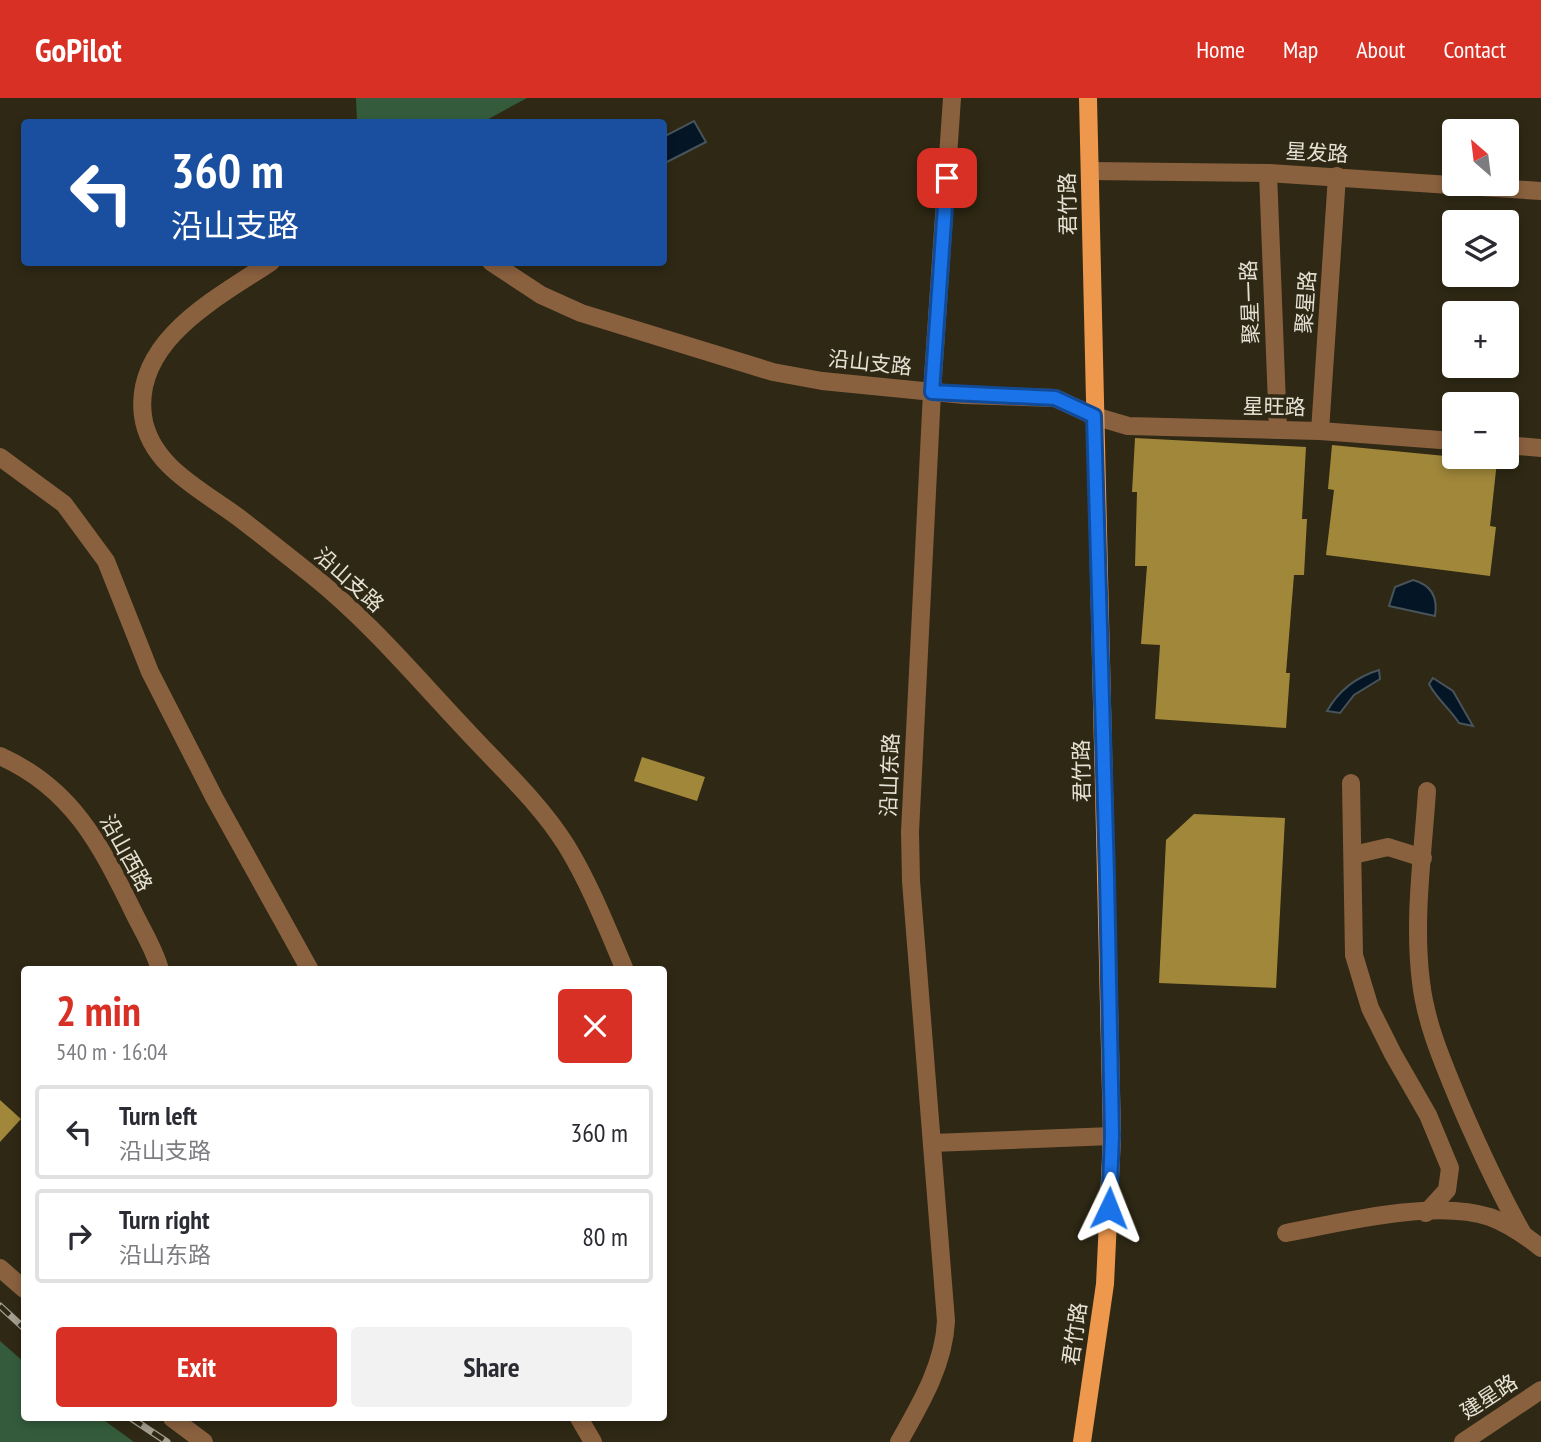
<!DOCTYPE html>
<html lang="en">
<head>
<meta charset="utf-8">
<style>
  :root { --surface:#fff; --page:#f2f2f3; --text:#2b2b33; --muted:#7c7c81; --line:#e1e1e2; --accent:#d93025 }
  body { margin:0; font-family:"PT Sans Narrow","Noto Sans SC",sans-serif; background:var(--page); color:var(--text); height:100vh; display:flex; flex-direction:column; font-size:26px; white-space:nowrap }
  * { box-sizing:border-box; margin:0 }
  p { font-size:23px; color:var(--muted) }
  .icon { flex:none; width:38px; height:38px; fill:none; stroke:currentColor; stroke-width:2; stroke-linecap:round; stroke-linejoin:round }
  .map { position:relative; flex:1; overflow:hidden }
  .sheet { position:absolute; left:21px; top:868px; width:646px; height:455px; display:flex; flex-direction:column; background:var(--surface); border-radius:7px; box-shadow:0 4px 10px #0003 }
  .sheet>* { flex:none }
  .top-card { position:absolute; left:21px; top:21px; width:646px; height:147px; border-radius:7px; box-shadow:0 4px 10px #0003; background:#1a4fa0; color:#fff; overflow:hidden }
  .needle { width:46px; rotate:332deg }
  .fabs { position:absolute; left:1442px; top:21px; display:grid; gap:14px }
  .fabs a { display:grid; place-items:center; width:77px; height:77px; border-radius:7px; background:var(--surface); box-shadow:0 4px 10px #0003; font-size:35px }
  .pin { position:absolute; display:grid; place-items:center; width:60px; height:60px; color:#fff; margin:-30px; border-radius:14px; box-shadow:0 4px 10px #0006 }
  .me { position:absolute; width:77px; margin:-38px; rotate:2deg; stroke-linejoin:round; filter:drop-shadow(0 0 5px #0008) }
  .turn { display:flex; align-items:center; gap:24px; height:147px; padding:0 35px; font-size:32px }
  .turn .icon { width:91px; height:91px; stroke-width:2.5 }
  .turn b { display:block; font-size:49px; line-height:60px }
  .round { display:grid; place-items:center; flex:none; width:74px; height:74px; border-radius:7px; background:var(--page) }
  .summary { display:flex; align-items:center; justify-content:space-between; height:119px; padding:0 35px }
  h1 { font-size:42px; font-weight:700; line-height:52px; color:var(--accent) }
  .cta { display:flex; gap:14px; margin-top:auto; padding:14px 35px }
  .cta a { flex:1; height:80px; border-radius:7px; background:var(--accent); color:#fff; font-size:28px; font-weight:700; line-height:80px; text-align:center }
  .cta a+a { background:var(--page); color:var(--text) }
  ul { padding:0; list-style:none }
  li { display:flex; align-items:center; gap:21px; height:94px; margin:0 14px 10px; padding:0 21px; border:4px solid var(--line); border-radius:7px }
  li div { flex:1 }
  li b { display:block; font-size:26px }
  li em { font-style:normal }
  header { display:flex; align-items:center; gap:42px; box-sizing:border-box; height:98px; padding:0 35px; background:var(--accent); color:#fff }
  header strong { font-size:33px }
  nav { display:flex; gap:38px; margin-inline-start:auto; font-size:24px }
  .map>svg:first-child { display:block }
</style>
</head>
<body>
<header>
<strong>GoPilot</strong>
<nav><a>Home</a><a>Map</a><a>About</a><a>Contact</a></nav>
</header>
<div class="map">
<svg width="1541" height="1344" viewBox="0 0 1541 1344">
  <rect width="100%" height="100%" fill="#2e2814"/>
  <g fill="#345c3c">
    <polygon points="356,0 527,0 483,24 357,24"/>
    <polygon points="0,1243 24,1264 24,1320 101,1320 134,1344 0,1344"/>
  </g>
  <g fill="#041625" stroke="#48535a" stroke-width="2">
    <polygon points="694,23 706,44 663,66 663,39"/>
    <path d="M1413,482C1432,487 1438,500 1435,518L1389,508L1395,489Z"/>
    <path d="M1379,572L1380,581L1354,597L1340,615L1327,613C1339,592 1356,579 1379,572Z"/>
    <path d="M1433,580L1453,593L1473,628L1459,625C1450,611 1436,600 1429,586Z"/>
  </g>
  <g fill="#a0873a">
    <polygon points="1135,340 1306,349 1302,421 1307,421 1304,477 1294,477 1286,575 1290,575 1286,630 1155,621 1160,547 1141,546 1147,468 1135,468 1137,394 1132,394"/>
    <polygon points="1332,347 1497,363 1490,428 1496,429 1490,478 1326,457 1334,392 1328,391"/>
    <polygon points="642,659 705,679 697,703 634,683"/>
    <polygon points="1194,716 1285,720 1276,890 1159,885 1166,742"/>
    <polygon points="0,1002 21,1021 0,1044"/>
  </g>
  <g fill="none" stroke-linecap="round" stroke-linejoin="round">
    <g stroke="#8a613f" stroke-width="18">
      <polyline points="1090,73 1268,75 1541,93"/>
      <polyline points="1268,75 1278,332"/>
      <path d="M271,164C219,199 133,242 143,318C150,368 202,392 238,419C263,438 288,458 313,478C369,523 416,579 466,632C500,669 539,704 566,747C590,786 607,830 625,872"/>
      <polyline points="491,164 541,197 581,215 773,274 822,283 964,297 1055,300 1094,318 1128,328 1320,333 1454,343"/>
      <polyline points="1320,333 1337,78"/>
      <polyline points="1507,347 1541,350"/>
      <polyline points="0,359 64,406 106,463 150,574 215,701 310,872"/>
      <path d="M0,658C72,690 100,746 133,813C142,832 155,852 160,872"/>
      <polyline points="1351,685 1354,857 1370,910 1393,956 1428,1017 1450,1070 1447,1092 1426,1115"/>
      <path d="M1427,693C1423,756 1413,821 1421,884C1426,927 1444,967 1460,1006C1479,1050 1499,1094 1523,1136"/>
      <polyline points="1353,757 1388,749 1423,760"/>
      <polyline points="932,1045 1112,1038"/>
      <path d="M1286,1135C1343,1124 1435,1101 1490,1119C1509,1126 1526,1138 1541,1150"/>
      <polyline points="0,1170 24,1191"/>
      <polyline points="172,1320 204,1344"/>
      <polyline points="579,1320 593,1344"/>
      <path d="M899,1344C920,1307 944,1267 946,1223L911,783L910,734L932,294L952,0"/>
      <polyline points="1463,1344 1541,1292"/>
    </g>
    <polyline stroke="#ed984d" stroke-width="18" points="1082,1344 1105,1186 1112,1038 1088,0"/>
    <defs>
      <g id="rail">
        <polyline points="0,1208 24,1230"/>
        <polyline points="131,1320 167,1344"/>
      </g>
    </defs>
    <use href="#rail" stroke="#a49f90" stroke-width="7"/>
    <use href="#rail" stroke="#2e2814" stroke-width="4.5" stroke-dasharray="13" stroke-linecap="butt"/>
  </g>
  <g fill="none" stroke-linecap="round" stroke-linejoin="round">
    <defs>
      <polyline id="route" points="947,80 932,294 1055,300 1094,318 1107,778 1112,1038 1109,1110"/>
    </defs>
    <use href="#route" stroke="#114b97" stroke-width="18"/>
    <use href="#route" stroke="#1a73e8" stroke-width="12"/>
  </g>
  <g text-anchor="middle" stroke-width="7" stroke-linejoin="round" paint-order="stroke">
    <g font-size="21" fill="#e5e1d5" stroke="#2e2814">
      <text transform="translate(1317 55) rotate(3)" y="7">星发路</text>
      <text transform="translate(1068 106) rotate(-91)" y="7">君竹路</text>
      <text transform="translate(1250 204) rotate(-92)" y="7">聚星一路</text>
      <text transform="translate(1306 204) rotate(-86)" y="7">聚星路</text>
      <text transform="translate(870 265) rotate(6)" y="7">沿山支路</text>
      <text transform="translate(1274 309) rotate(1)" y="7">星旺路</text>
      <text transform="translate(349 482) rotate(42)" y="7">沿山支路</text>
      <text transform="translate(1082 673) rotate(-91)" y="7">君竹路</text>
      <text transform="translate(890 677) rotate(-88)" y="7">沿山东路</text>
      <text transform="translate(126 755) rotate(61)" y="7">沿山西路</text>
      <text transform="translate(1075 1236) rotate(-82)" y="7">君竹路</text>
      <text transform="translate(1489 1299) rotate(-33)" y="7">建星路</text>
    </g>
  </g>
</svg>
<div class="fabs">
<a><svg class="needle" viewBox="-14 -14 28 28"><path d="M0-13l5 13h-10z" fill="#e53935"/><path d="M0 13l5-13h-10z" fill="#7c7c81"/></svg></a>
<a><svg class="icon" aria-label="layers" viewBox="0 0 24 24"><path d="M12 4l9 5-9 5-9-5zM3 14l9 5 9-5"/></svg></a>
<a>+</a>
<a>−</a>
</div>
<div class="pin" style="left:947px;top:80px;background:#d93025"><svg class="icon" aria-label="arrive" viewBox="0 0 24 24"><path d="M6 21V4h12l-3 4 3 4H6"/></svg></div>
<svg class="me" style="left:1109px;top:1110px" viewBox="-20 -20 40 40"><path d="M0-17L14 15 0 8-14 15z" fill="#1a73e8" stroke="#fff" stroke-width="4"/></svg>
<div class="top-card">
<div class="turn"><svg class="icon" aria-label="left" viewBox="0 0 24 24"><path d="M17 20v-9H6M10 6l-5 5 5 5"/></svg><div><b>360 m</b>沿山支路</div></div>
</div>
<section class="sheet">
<div class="summary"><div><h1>2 min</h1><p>540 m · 16:04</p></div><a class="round" style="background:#d93025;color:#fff"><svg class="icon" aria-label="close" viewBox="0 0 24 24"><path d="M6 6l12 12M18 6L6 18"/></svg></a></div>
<ul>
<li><svg class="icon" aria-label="left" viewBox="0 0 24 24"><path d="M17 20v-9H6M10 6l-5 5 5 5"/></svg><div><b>Turn left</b><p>沿山支路</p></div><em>360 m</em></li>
<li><svg class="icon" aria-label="right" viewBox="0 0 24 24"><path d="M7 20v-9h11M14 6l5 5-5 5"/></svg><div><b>Turn right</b><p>沿山东路</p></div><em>80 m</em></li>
</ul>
<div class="cta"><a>Exit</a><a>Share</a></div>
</section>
</div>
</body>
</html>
